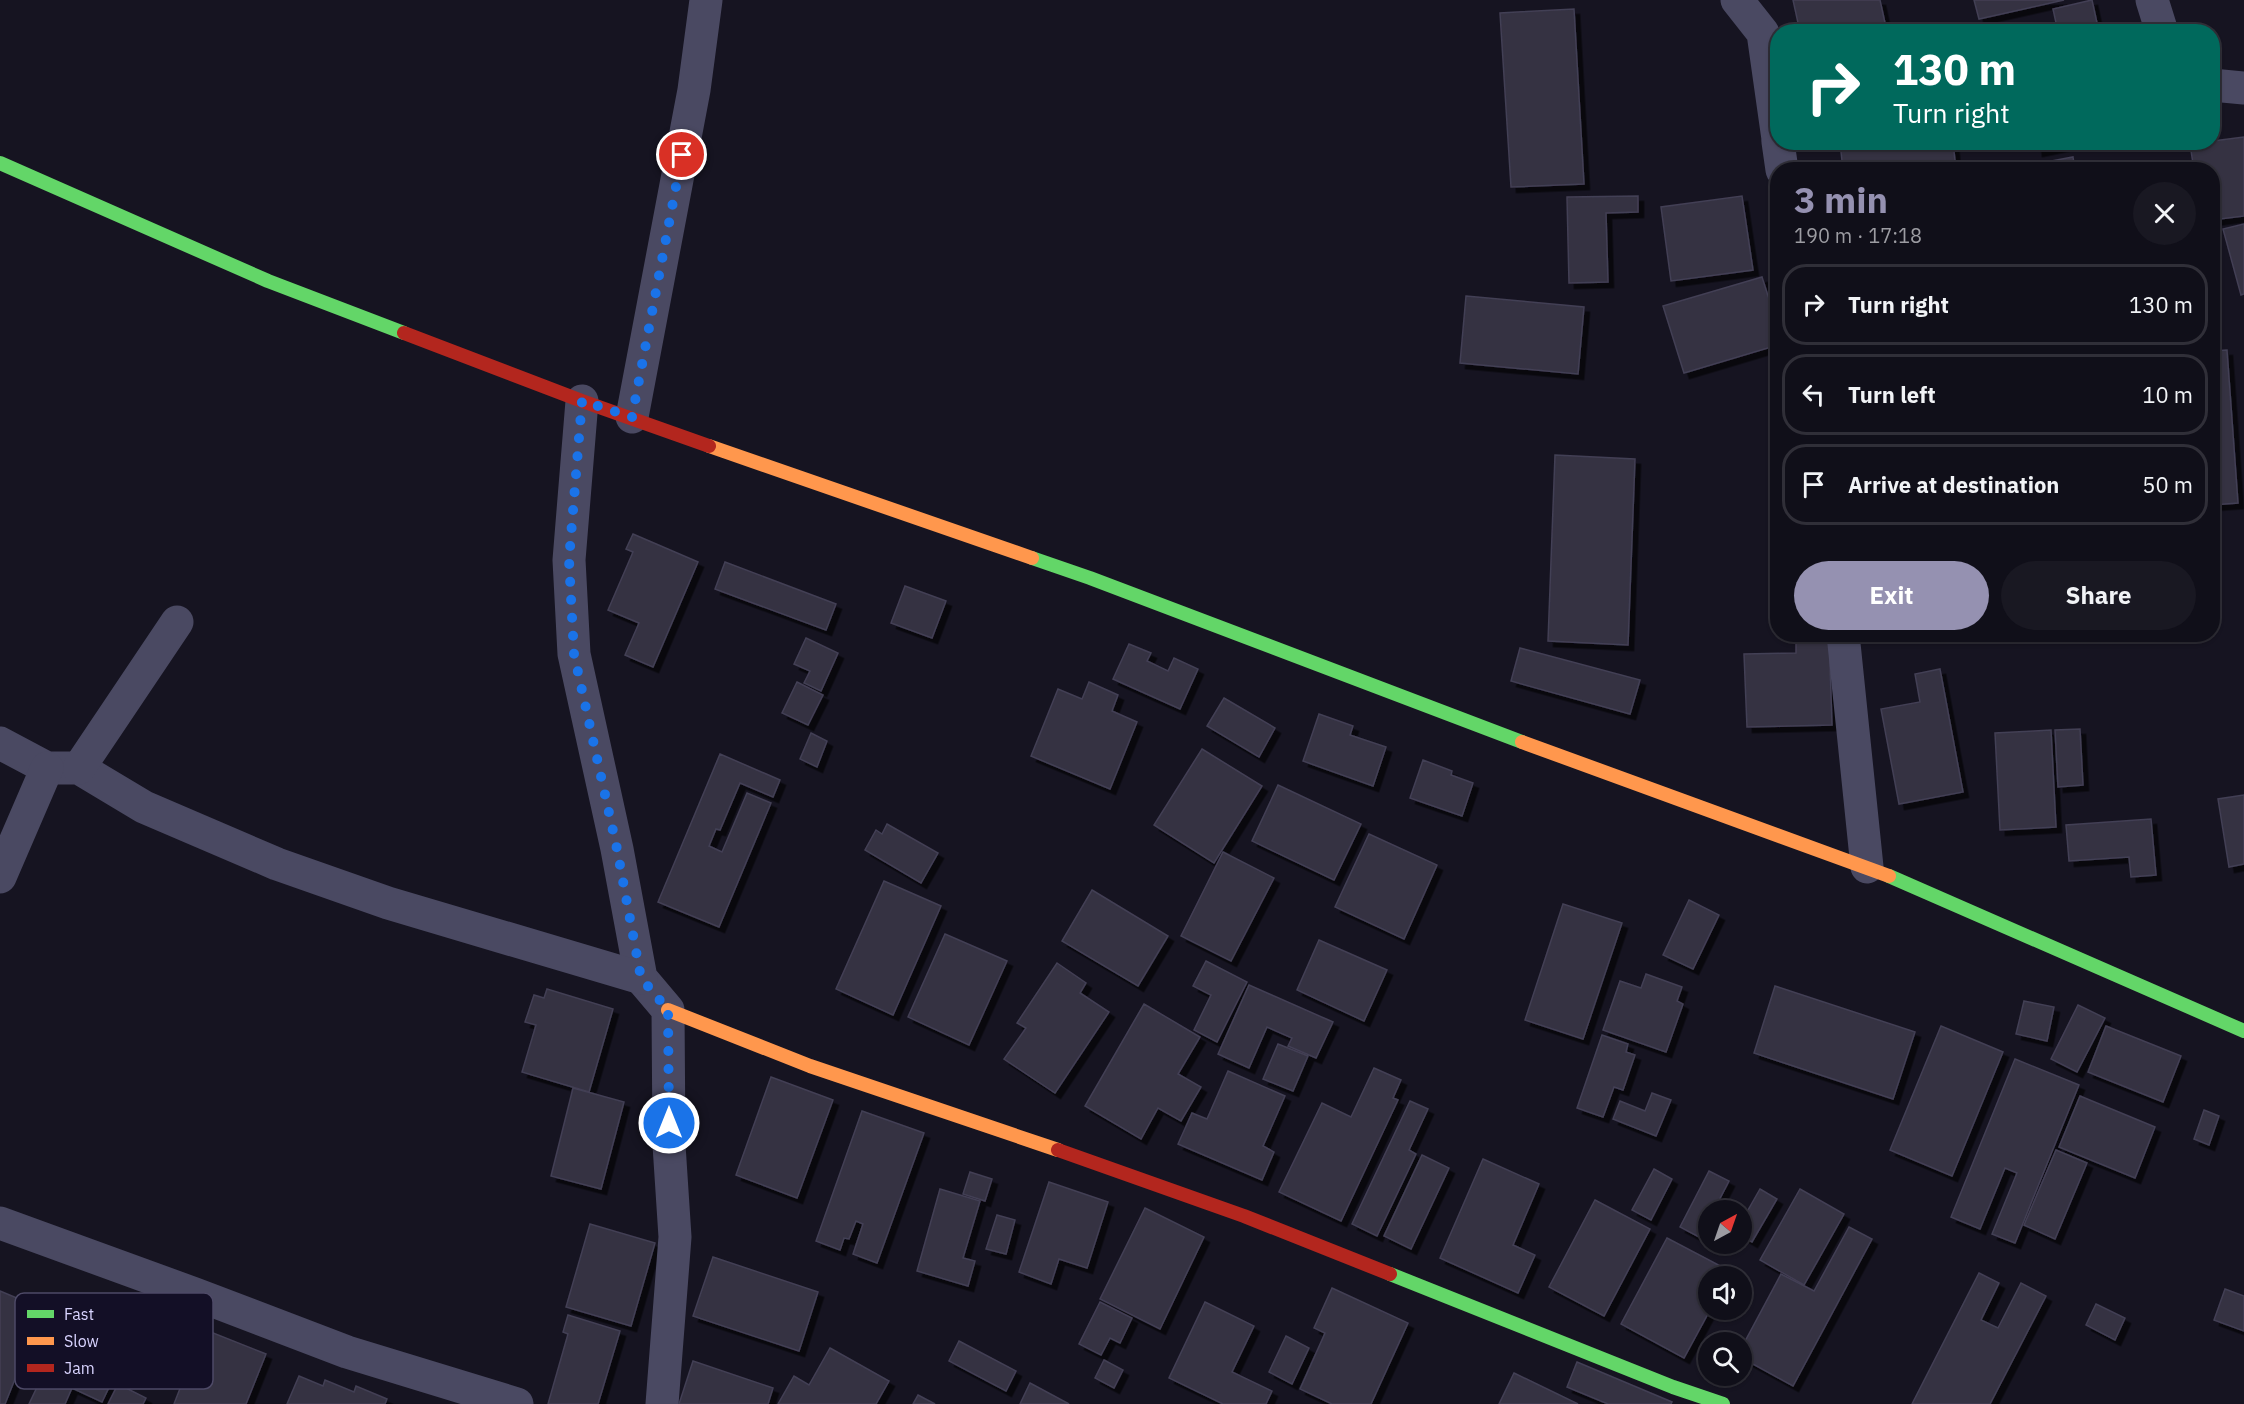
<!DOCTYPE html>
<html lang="en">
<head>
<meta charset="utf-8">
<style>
  :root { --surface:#100f19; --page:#191822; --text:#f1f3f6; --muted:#9c9ca2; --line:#302f38; --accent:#9591b1 }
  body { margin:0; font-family:"IBM Plex Sans",sans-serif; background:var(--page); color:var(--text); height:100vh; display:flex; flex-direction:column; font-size:22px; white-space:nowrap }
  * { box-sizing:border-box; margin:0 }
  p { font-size:20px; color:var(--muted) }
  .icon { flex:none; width:33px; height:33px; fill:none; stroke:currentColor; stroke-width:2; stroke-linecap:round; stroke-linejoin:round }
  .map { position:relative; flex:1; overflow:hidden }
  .panel { position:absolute; left:1770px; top:162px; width:450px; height:480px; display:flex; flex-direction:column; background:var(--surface); border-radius:24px; box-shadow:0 2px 4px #0004,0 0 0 2px var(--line) }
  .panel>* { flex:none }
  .guide { position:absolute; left:1770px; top:24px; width:450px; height:126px; border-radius:24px; box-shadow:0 2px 4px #0004,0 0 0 2px var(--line); background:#00695c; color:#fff; overflow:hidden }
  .needle { width:39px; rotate:40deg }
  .tools { position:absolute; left:1698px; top:1200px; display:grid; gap:12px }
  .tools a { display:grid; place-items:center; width:54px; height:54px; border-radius:50%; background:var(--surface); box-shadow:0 2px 4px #0004,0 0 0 2px var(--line); font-size:30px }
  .pin { position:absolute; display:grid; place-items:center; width:51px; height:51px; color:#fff; margin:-26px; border:3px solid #fff; border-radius:50%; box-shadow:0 2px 6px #0007 }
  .me { position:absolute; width:66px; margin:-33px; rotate:0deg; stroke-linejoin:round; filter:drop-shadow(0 0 4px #0008) }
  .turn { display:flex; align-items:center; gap:21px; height:126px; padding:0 24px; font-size:27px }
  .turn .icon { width:78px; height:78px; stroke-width:2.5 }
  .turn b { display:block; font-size:42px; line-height:51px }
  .round { display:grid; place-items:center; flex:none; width:63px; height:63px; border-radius:32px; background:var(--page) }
  .summary { display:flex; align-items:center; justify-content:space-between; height:102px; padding:0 24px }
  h1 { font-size:36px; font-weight:700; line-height:45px; color:var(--accent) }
  .button { display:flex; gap:12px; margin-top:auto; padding:12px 24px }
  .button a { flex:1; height:69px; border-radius:36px; background:var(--accent); color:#fff; font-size:24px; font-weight:700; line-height:69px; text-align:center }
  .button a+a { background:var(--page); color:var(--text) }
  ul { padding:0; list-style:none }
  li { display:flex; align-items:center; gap:18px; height:81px; margin:0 12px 9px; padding:0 12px; border:3px solid var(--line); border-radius:24px }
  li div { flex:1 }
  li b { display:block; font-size:22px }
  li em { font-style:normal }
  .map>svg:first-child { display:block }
</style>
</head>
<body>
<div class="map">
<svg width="2244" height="1404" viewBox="0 0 2244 1404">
  <defs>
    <filter id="shadow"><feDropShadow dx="5.5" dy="5.5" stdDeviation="0" flood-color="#0009"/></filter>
  </defs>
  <rect width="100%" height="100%" fill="#161421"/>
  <g fill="#343243" stroke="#433f54" stroke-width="1.5" filter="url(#shadow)">
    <polygon points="1793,0 1880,0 1887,32 1800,32"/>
    <polygon points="1974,0 2064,0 1979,19"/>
    <polygon points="2092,0 2099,32 2058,32 2053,9"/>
    <polygon points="1574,9 1584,184 1511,187 1500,13"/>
    <polygon points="2244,137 2244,216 2212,220 2212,170 2194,170 2190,144"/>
    <polygon points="1840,142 1953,142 1956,170 1843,170"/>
    <polygon points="2036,142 2081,142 2037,151"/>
    <polygon points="2073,157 2075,170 2003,170"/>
    <polygon points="1638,196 1638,212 1606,213 1608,282 1569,283 1567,197"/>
    <polygon points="1742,196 1753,270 1671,281 1661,207"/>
    <polygon points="2244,224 2244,294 2241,295 2223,229"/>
    <polygon points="1762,277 1778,327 1778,345 1684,373 1663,306"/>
    <polygon points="1466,296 1584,307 1578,374 1460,363"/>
    <polygon points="2227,350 2238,503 2212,505 2212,351"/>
    <polygon points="1555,455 1635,459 1628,645 1548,641"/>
    <polygon points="633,534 698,562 653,667 625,655 639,623 608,610 633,552 626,549"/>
    <polygon points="725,562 836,604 826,630 715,589"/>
    <polygon points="905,586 946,601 932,638 891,623"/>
    <polygon points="1796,634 1829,634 1832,725 1747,727 1744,654 1796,653"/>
    <polygon points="806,638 838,653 821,691 804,683 810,671 794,664"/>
    <polygon points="1129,644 1151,653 1147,661 1168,671 1174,658 1198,669 1180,709 1113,679"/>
    <polygon points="1520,648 1640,680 1630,714 1511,681"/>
    <polygon points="1940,669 1963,792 1899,804 1881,709 1920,702 1915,674"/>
    <polygon points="797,682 823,695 808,725 782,713"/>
    <polygon points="1089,682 1118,695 1112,711 1137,722 1110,789 1031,756 1058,689 1082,699"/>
    <polygon points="1224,698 1275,728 1259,757 1207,726"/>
    <polygon points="1319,714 1353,726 1350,735 1386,747 1373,786 1303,761"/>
    <polygon points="2080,729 2083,785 2058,787 2055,730"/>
    <polygon points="2051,730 2056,827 2000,830 1995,733"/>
    <polygon points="811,733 827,741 817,767 800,759"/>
    <polygon points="1202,749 1262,786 1214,863 1154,825"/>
    <polygon points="720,754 780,780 773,797 740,783 720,830 716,829 709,846 722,852 747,793 771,803 719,927 658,902"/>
    <polygon points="1423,760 1452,771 1451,775 1473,783 1462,816 1410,798"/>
    <polygon points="1278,785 1361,824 1334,880 1252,841"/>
    <polygon points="2244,795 2244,864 2229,867 2218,799"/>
    <polygon points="2151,819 2156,875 2131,877 2129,857 2069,861 2066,825"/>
    <polygon points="887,824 938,853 921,883 865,850 876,830 882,834"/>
    <polygon points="1369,834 1437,865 1404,939 1335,907"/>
    <polygon points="1223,852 1274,878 1231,961 1181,936"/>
    <polygon points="884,881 941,906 893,1015 836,989"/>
    <polygon points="1092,890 1168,936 1138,986 1062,941"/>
    <polygon points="1689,900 1719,915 1693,969 1663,955"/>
    <polygon points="1563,904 1622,923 1583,1039 1525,1020"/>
    <polygon points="945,934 1007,961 969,1045 908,1017"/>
    <polygon points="1319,940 1387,970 1364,1021 1297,990"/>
    <polygon points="1206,961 1247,982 1217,1042 1194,1030 1211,995 1193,986"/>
    <polygon points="1057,963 1086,983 1080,993 1109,1012 1055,1093 1004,1059 1026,1028 1017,1023"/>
    <polygon points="1646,974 1682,987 1677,1001 1683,1004 1666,1052 1603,1030 1620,981 1641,988"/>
    <polygon points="1249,985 1333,1022 1316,1058 1288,1046 1292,1038 1267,1027 1249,1068 1218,1054"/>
    <polygon points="1775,986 1915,1032 1893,1099 1754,1053"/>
    <polygon points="547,989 613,1009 589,1092 522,1072 536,1025 525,1022 534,995 544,998"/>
    <polygon points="2024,1001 2054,1007 2047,1041 2016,1034"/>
    <polygon points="1144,1004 1200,1037 1178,1074 1201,1087 1181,1121 1158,1108 1141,1139 1085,1106"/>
    <polygon points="2078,1005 2105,1018 2077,1072 2051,1059"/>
    <polygon points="1941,1026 2003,1052 1952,1176 1890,1150"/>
    <polygon points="2106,1026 2181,1056 2163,1102 2088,1072"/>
    <polygon points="1602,1035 1628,1044 1626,1052 1635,1055 1623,1090 1614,1087 1603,1117 1577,1108"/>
    <polygon points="1278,1044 1308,1056 1293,1091 1263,1079"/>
    <polygon points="2015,1059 2079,1085 2015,1243 1992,1234 2017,1173 2005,1168 1980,1229 1951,1217"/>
    <polygon points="1374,1068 1401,1080 1393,1098 1398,1100 1341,1221 1279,1192 1322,1103 1351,1117"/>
    <polygon points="1228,1071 1285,1096 1263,1146 1274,1152 1262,1180 1178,1144 1192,1113 1207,1119"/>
    <polygon points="771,1077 833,1100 797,1198 736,1175"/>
    <polygon points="573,1088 624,1102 601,1189 551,1176"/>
    <polygon points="1652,1093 1671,1100 1656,1136 1613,1119 1620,1101 1645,1111"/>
    <polygon points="2080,1096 2155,1127 2135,1178 2059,1147"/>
    <polygon points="1410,1101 1428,1109 1409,1150 1416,1154 1377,1236 1352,1224"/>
    <polygon points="2204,1110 2219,1116 2209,1145 2194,1139"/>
    <polygon points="862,1111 924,1133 877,1263 853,1254 863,1224 856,1221 849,1239 844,1238 840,1250 816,1241"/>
    <polygon points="2056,1150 2087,1163 2055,1239 2024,1225"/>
    <polygon points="1422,1155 1449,1168 1411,1249 1384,1236"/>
    <polygon points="1483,1159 1539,1184 1513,1245 1535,1255 1518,1293 1440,1258"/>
    <polygon points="1654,1169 1672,1179 1651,1220 1632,1210"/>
    <polygon points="1709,1171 1729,1181 1714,1210 1708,1210 1708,1220 1699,1237 1680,1227"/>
    <polygon points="970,1172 992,1179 985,1201 963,1194"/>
    <polygon points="1049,1182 1108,1202 1087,1268 1059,1259 1051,1284 1019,1272"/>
    <polygon points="940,1189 980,1201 963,1258 975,1261 968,1286 917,1271"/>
    <polygon points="1760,1189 1777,1199 1752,1242 1742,1236 1742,1216 1744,1217"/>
    <polygon points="1800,1189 1844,1214 1804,1285 1760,1260"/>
    <polygon points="1595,1200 1650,1229 1604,1316 1549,1287"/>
    <polygon points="1145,1208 1204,1237 1160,1329 1100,1299"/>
    <polygon points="997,1215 1015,1220 1006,1254 986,1249"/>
    <polygon points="590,1224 655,1243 631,1326 566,1307"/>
    <polygon points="1849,1227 1872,1239 1793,1386 1742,1358 1742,1347 1781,1274 1814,1291"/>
    <polygon points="1667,1238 1730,1271 1727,1276 1708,1276 1710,1310 1684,1358 1621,1324"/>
    <polygon points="713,1257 818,1292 799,1351 693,1316"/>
    <polygon points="1979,1273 1999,1283 1981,1320 1998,1328 2021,1283 2046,1296 1990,1404 1912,1404"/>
    <polygon points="1332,1288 1408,1323 1371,1404 1332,1404 1300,1389 1325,1333 1314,1328"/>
    <polygon points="2225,1289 2244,1296 2244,1331 2214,1320"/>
    <polygon points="0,1291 43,1309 5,1404 0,1404"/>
    <polygon points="1100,1302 1132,1318 1120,1343 1110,1338 1101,1355 1079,1344"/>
    <polygon points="1205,1302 1254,1326 1232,1372 1272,1391 1266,1404 1223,1404 1169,1378"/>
    <polygon points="2096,1304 2125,1318 2115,1340 2086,1325"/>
    <polygon points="76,1305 135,1333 102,1402 72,1388 65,1404 29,1404"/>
    <polygon points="568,1315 620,1331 598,1404 548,1404 568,1334 563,1332"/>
    <polygon points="203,1329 266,1354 246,1404 174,1404"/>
    <polygon points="1286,1336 1309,1348 1292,1384 1269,1372"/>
    <polygon points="959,1341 1016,1371 1006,1391 949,1361"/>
    <polygon points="830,1348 889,1381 876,1404 778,1404 794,1376 809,1385"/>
    <polygon points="1104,1360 1123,1370 1114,1388 1095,1378"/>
    <polygon points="693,1361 773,1388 768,1404 679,1404"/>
    <polygon points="1577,1362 1672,1402 1671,1404 1608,1404 1567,1387"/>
    <polygon points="1514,1373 1578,1404 1499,1404"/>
    <polygon points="299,1376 323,1386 325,1380 354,1392 356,1386 387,1399 385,1404 287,1404"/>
    <polygon points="1030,1383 1069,1404 1020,1404"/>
    <polygon points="118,1384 146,1398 143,1404 108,1404"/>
    <polygon points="918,1395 935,1404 913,1404"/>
  </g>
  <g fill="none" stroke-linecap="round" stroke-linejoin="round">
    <g stroke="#4a4962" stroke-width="33">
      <polyline points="1737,0 1763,33 1778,139"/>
      <polyline points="2152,0 2162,32"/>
      <polyline points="2212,85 2244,88"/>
      <polyline points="1778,142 1782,170"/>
      <polyline points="582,401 569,560 574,654 617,849 641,978 668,1010 669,1145 675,1237 662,1404"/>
      <polyline points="632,417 694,90 706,0"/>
      <polyline points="1843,634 1867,867"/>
      <polyline points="0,743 47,768 79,768 144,807 277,864 388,903 641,978"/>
      <polyline points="79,768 177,622"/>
      <polyline points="0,877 47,768"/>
      <polyline points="0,1223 195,1294 347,1352 517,1404"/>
    </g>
    <g stroke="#63d668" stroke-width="14">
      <polyline points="0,163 268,281 404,333"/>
      <polyline points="1032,558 1090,578 1522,742"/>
      <polyline points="1889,876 2244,1031"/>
      <polyline points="1390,1274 1673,1387 1723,1404"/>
    </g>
    <g stroke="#ff974d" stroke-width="14">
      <polyline points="709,446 1032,558"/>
      <polyline points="1522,742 1889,876"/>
      <polyline points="668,1010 810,1066 1058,1150"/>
    </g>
    <g stroke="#b3261e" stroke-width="14">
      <polyline points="404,333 582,401 709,446"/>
      <polyline points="1058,1150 1244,1216 1390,1274"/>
    </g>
  </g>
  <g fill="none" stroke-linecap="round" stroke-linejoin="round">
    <polyline stroke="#1a73e8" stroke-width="10" stroke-dasharray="0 18" points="669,1123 668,1010 641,978 617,849 574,654 569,560 582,401 632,417 682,155"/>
  </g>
  <rect x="15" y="1293" width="198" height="96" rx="9" fill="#130f26" stroke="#4e4a67" stroke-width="1.5"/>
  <rect x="27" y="1310" width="27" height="8" fill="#63d668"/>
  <rect x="27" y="1337" width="27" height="8" fill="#ff974d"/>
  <rect x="27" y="1364" width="27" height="8" fill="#b3261e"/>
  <g font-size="16" fill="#d9d4ff">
    <text x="64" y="1320">Fast</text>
    <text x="64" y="1347">Slow</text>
    <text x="64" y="1374">Jam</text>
  </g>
</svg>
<div class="tools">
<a><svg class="needle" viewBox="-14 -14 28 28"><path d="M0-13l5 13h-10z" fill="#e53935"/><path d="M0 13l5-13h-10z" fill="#9c9ca2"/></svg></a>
<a><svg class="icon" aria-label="sound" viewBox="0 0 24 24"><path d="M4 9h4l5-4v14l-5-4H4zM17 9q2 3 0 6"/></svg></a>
<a><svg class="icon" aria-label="search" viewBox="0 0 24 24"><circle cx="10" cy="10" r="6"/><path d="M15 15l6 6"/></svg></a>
</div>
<div class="pin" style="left:682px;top:155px;background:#d93025"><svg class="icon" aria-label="arrive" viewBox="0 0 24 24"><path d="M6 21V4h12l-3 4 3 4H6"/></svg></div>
<svg class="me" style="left:669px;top:1123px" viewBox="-20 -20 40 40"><circle r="17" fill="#1a73e8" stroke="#fff" stroke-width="3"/><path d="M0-11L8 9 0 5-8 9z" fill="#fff"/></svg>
<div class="guide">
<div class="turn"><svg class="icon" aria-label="right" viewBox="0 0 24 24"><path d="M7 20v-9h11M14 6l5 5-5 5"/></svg><div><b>130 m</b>Turn right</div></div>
</div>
<section class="panel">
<div class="summary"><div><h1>3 min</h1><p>190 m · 17:18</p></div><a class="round"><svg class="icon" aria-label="close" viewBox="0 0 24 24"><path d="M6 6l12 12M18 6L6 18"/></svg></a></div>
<ul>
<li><svg class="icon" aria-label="right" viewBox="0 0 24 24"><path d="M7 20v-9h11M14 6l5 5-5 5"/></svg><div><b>Turn right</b></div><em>130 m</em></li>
<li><svg class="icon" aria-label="left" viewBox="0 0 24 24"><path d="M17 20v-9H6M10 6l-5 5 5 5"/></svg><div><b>Turn left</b></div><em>10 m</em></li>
<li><svg class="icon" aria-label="arrive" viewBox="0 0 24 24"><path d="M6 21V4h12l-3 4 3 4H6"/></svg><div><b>Arrive at destination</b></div><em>50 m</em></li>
</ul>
<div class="button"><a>Exit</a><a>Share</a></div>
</section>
</div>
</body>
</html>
